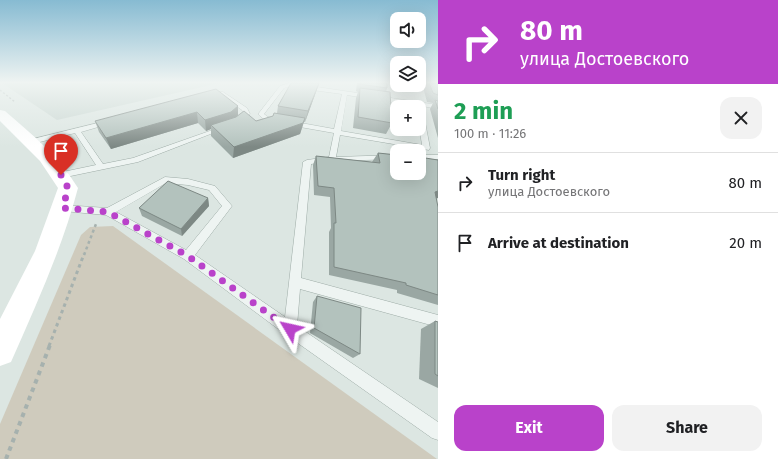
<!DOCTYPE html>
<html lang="en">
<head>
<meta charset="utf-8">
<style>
  :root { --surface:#fff; --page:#f2f2f2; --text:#202124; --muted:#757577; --line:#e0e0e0; --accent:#b942ca }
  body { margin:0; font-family:"Fira Sans",sans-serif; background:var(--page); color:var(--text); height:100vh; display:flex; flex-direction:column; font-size:15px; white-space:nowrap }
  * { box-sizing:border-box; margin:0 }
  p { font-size:13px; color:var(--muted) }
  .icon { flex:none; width:22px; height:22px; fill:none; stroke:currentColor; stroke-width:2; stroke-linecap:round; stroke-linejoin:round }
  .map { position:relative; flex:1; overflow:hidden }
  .side { display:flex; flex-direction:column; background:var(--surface); width:340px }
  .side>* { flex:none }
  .top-card { background:#b942ca; color:#fff; overflow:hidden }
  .controls { position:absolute; left:390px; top:12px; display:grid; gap:8px }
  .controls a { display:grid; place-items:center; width:36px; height:36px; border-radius:8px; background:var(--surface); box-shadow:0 4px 16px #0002; font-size:20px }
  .pin { position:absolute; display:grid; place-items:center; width:34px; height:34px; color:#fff; margin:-41px -17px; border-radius:50% 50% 50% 0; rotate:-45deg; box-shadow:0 0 4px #0007 }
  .pin .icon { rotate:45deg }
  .me { position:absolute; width:44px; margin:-22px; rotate:306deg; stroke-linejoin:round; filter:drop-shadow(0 0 3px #0008) }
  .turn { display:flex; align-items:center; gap:14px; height:84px; padding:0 16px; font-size:18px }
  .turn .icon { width:52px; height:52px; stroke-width:2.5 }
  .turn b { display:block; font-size:28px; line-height:34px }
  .round { display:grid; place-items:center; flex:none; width:42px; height:42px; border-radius:12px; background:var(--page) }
  .head { display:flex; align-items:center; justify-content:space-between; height:68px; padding:0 16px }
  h1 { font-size:24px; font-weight:700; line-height:30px; color:#1e9e55 }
  .button { display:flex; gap:8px; margin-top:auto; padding:8px 16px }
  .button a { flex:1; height:46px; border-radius:12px; background:var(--accent); color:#fff; font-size:16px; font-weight:700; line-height:46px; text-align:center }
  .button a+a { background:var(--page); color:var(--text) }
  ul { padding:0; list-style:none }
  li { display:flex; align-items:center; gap:12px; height:60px; padding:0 16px; border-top:1px solid var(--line) }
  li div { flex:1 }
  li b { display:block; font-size:15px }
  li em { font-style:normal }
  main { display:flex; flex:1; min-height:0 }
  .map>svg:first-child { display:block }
</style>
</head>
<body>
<main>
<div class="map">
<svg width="438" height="459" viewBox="0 0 438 459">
  <rect width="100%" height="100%" fill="#dce6e2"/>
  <polygon fill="#cad7d2" points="2,83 220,83 57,120"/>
  <polygon fill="#cfcbbd" points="113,226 437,459 0,459 0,424 81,235 90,227"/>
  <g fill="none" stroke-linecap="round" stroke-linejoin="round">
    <defs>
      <g id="lane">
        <path d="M290,83L438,105V109L422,106L430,148L429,150L340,135L336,157L397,155V159L332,161L311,164L301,278L438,315V327L300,289L297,326L438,422V440L432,438L285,334L184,259L106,215L63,211L58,208L63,205L107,208L165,177L188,179L215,186L232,206L195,255L285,317L303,162L307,160L329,157L334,133L266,121L259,115V113L280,86ZM290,87L342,94L334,129L268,117L264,114L284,88ZM347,95L419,107V125L422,145L341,131ZM166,183L188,185L209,190L222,206L186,250L116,212Z"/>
        <polygon points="219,92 223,92 247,108 250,114 249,115 239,123 235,123 235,121 244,114 242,110 220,95 214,97 211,95"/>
        <polygon points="110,120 113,122 112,123 81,132 103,164 133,158 221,127 226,128 138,162 61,178 57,175 58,173 96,165 75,133 32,144 28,142 29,140"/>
        <rect x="419" y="155" width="19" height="4"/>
      </g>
    </defs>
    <use href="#lane" stroke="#9eaca7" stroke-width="1"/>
    <polyline stroke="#a6b1ae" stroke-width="1.5" stroke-dasharray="2 2" stroke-linecap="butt" points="0,90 15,102"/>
    <polyline stroke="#a6b1ae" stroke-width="2.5" stroke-dasharray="3 3" stroke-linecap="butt" points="84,255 96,224"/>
    <polyline stroke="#a6b1ae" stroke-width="3" stroke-dasharray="3.5 3.5" stroke-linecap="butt" points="49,346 84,254"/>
    <polyline stroke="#a6b1ae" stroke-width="4" stroke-dasharray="4.5 4.5" stroke-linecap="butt" points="6,459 50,345"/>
    <use href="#lane" fill="#eef4f2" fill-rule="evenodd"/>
    <path fill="#fff" fill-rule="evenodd" d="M0,110L5,111C32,134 59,157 78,188C62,249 36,305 11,362L0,366V319L35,251L58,188L40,161L0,121Z"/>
  </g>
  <g fill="#9aa7a3">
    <polygon points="319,83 316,92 305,122 304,122 300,134 233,158 211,136 211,129 206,131 198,123 111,149 99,132 95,121 238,106 238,115 256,121 273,116 277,113 278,106"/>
    <polygon points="357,83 387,83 387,88 386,92 392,123 386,134 353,128 356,98 358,92 356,91"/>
    <polygon points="422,83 438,83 438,138 430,109 433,103 427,102"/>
    <polygon points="378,153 438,160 438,199 438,198 436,198 438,207 438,305 397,293 397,290 329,275 329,232 331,228 330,197 314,195 313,165 316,156 372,162"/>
    <polygon points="208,198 209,206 182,236 142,216 139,208"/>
    <polygon points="317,296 360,354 353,358 310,333 313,302"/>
    <polygon points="435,321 438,322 438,388 419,379 421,329"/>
  </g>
  <g fill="#7d8884">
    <polygon points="319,83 316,92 305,122 308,111"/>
    <polygon points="238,106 238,117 211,125 211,129 206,131 205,120"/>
    <polygon points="197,112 198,123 111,149 106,138"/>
    <polygon points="305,118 300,134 233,158 234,147"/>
    <polygon points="438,191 438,198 427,201 435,192"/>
    <polygon points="208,198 209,206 182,236 181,229"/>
  </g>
  <g fill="#b3c2bd" stroke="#7d8884">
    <polygon points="291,83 319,83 308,111 278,106"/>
    <polygon points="359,83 387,83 387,88 359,84"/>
    <polygon points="429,83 438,83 438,95 433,93"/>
    <polygon points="360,88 390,92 392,123 358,117"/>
    <polygon points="216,89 238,106 231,112 205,120 197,112 106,138 95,121"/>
    <polygon points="435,100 438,101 438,109"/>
    <polygon points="244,111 256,121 273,116 274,113 305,118 303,123 234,147 211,125 236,117"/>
    <polygon points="378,153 397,155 397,173 419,173 419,157 438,160 438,191 435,192 438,207 438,295 406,285 406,283 334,267 334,223 336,223 334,188 318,186 316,156 380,163"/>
    <polygon points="168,181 208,198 181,229 139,208"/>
    <polygon points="317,296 361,308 360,354 314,328"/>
    <polygon points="435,321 438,322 438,376 435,374"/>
  </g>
  <linearGradient id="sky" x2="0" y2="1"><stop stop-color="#87bbd2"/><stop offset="0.56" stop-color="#eff4f2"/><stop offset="1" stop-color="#eff4f2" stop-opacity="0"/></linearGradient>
  <rect width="438" height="147" fill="url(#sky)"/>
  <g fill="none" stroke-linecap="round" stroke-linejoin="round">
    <polyline stroke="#b942ca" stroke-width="7" stroke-dasharray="0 12.6" points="61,175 68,188 63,208 108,212 188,256 290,329"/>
  </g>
</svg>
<div class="controls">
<a><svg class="icon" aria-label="sound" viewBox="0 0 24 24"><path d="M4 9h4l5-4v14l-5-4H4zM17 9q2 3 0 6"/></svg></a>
<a><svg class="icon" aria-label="layers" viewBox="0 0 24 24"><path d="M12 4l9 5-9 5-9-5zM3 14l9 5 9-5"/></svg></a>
<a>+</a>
<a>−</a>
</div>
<div class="pin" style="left:61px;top:175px;background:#d93025"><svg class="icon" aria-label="arrive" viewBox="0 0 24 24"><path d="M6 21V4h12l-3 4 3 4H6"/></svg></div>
<svg class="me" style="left:290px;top:329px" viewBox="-20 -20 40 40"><path d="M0-17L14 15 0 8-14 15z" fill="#b942ca" stroke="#fff" stroke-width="4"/></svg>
</div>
<section class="side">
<div class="top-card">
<div class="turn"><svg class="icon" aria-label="right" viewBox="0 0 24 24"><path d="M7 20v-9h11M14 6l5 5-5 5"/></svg><div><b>80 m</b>улица Достоевского</div></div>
</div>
<div class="head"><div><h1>2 min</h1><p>100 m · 11:26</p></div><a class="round"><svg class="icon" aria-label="close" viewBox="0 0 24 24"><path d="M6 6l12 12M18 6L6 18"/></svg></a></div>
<ul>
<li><svg class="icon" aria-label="right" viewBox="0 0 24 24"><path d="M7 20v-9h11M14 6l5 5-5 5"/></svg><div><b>Turn right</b><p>улица Достоевского</p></div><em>80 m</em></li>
<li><svg class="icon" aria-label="arrive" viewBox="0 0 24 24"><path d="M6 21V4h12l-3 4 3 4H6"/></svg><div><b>Arrive at destination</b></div><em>20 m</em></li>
</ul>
<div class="button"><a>Exit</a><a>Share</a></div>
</section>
</main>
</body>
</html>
